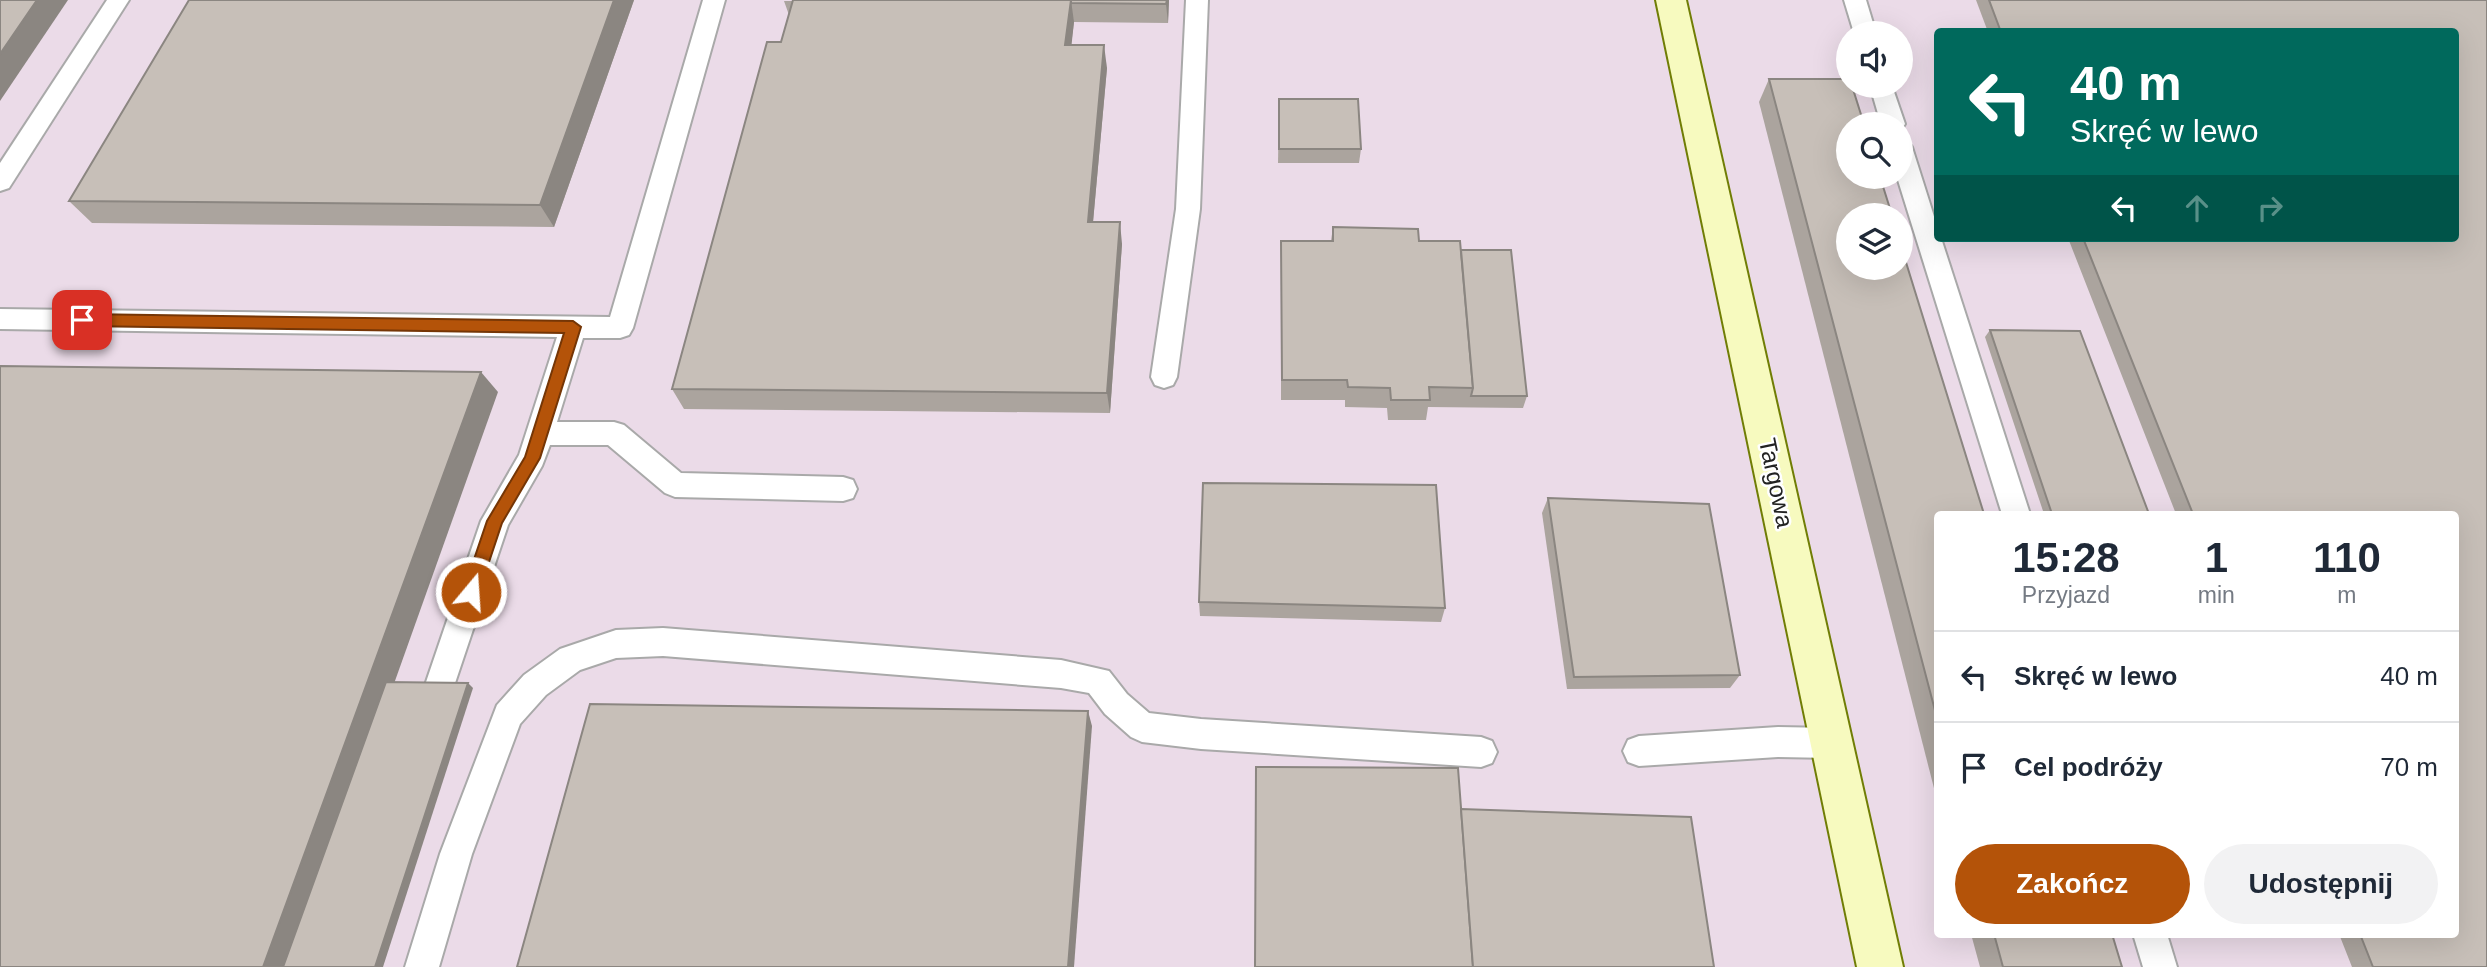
<!DOCTYPE html>
<html lang="pl">
<head>
<meta charset="utf-8">
<style>
  :root { --surface:#fff; --page:#f2f2f3; --text:#1f2937; --muted:#747a83; --line:#e0e1e3; --accent:#b45309 }
  body { margin:0; font-family:Arial,sans-serif; background:var(--page); color:var(--text); height:100vh; display:flex; flex-direction:column; font-size:26px; white-space:nowrap }
  * { box-sizing:border-box; margin:0 }
  p { font-size:23px; color:var(--muted) }
  .icon { flex:none; width:38px; height:38px; fill:none; stroke:currentColor; stroke-width:2; stroke-linecap:round; stroke-linejoin:round }
  .map { position:relative; flex:1; overflow:hidden }
  .sheet { position:absolute; left:1934px; top:511px; width:525px; height:427px; display:flex; flex-direction:column; background:var(--surface); border-radius:7px; box-shadow:0 7px 28px #0002 }
  .sheet>* { flex:none }
  .banner { position:absolute; left:1934px; top:28px; width:525px; height:214px; border-radius:7px; box-shadow:0 7px 28px #0002; background:#00695c; color:#fff; overflow:hidden }
  .fabs { position:absolute; left:1836px; top:21px; display:grid; gap:14px }
  .fabs a { display:grid; place-items:center; width:77px; height:77px; border-radius:50%; background:var(--surface); box-shadow:0 7px 28px #0002; font-size:35px }
  .pin { position:absolute; display:grid; place-items:center; width:60px; height:60px; color:#fff; margin:-30px; border-radius:14px; box-shadow:0 4px 10px #0006 }
  .me { position:absolute; width:77px; margin:-38px; rotate:18deg; stroke-linejoin:round; filter:drop-shadow(0 0 5px #0008) }
  .turn { display:flex; align-items:center; gap:24px; height:147px; padding:0 21px; font-size:32px }
  .turn .icon { width:91px; height:91px; stroke-width:2.5 }
  .turn b { display:block; font-size:49px; line-height:60px }
  .lanes { display:flex; align-items:center; height:66px; padding:0 21px; background:#0003; justify-content:center; gap:35px; direction:ltr }
  .lanes .off { opacity:.35 }
  .eta { display:flex; justify-content:space-evenly; align-items:center; height:119px; text-align:center }
  .eta b { font-size:42px; font-weight:700; line-height:49px }
  .primary-button { display:flex; gap:14px; margin-top:auto; padding:14px 21px }
  .primary-button a { flex:1; height:80px; border-radius:42px; background:var(--accent); color:#fff; font-size:28px; font-weight:700; line-height:80px; text-align:center }
  .primary-button a+a { background:var(--page); color:var(--text) }
  ul { padding:0; list-style:none }
  li { display:flex; align-items:center; gap:21px; height:91px; padding:0 21px; border-top:2px solid var(--line) }
  li div { flex:1 }
  li b { display:block; font-size:26px }
  li em { font-style:normal }
  .map>svg:first-child { display:block }
</style>
</head>
<body>
<div class="map">
<svg width="2487" height="967" viewBox="0 0 2487 967">
  <rect width="100%" height="100%" fill="#f2efe9"/>
  <path fill="#ebdbe8" fill-rule="evenodd" d="M0,0H2487V967H0ZM1937,32H2455V238H1937ZM1848,33H1900V86H1848ZM1848,124H1900V177H1848ZM1848,215H1900V268H1848ZM1937,514H2455V934H1937Z"/>
  <g fill="none" stroke-linecap="round" stroke-linejoin="round">
    <defs>
      <g id="lane">
        <polygon points="107,0 129,0 9,188 0,191 0,163"/>
        <polygon points="703,0 725,0 633,328 629,335 620,338 583,338 557,422 614,422 624,425 681,473 843,477 853,480 857,489 853,498 843,501 675,497 665,493 608,445 550,445 542,466 508,525 450,698 439,702 428,698 424,688 481,521 519,455 557,337 0,329 0,309 610,317"/>
        <polygon points="1186,0 1208,0 1200,209 1177,377 1173,385 1164,388 1155,385 1151,377 1176,209"/>
        <polygon points="1844,0 1866,0 1876,33 1854,33"/>
        <polygon points="1870,86 1892,86 1905,124 1901,130 1900,124 1881,124"/>
        <polygon points="1900,138 1908,141 1912,147 1937,226 1937,238 1941,238 2030,514 2002,514 1897,177 1900,177"/>
        <polygon points="663,628 1061,660 1109,671 1127,694 1149,713 1201,719 1481,737 1492,741 1497,752 1492,763 1481,767 1201,749 1142,742 1131,737 1105,714 1089,693 1061,688 663,656 616,658 580,670 546,695 520,724 472,854 439,967 405,967 440,854 497,705 524,675 560,649 616,630"/>
        <polygon points="1778,727 1831,728 1842,732 1847,743 1842,754 1831,758 1778,757 1639,766 1628,762 1623,751 1628,740 1639,736"/>
        <polygon points="2133,934 2167,934 2177,967 2143,967"/>
      </g>
      <polygon id="secondary" points="1656,0 1686,0 1903,967 1857,967"/>
    </defs>
    <use href="#lane" stroke="#a9a9a9" stroke-width="4"/>
    <use href="#secondary" stroke="#707d05" stroke-width="4"/>
    <use href="#lane" fill="#fff" fill-rule="evenodd"/>
    <use href="#secondary" fill="#f7fabf" fill-rule="evenodd"/>
  </g>
  <g fill="#aba49e">
    <polygon points="189,0 634,0 554,227 92,223 69,201"/>
    <polygon points="1169,0 1168,23 1074,22 1071,45 1107,68 1093,222 1122,244 1110,413 684,409 672,389 781,42 789,15 784,1"/>
    <polygon points="1976,0 2487,0 2487,967 2352,967 2339,934 2455,934 2455,514 2176,514 2068,238 2455,238 2455,32 1988,32"/>
    <polygon points="1769,79 1937,514 1937,800 1759,102"/>
    <polygon points="1279,99 1361,149 1359,163 1278,163"/>
    <polygon points="1333,227 1419,241 1461,250 1527,396 1523,408 1428,407 1426,420 1388,420 1387,408 1345,407 1345,400 1281,400 1281,241 1331,241"/>
    <polygon points="1990,330 2149,514 2044,514 1985,337"/>
    <polygon points="1548,498 1740,675 1730,688 1567,689 1542,513"/>
    <polygon points="1199,602 1445,608 1441,622 1200,616"/>
    <polygon points="1971,934 2112,934 2122,967 1980,967"/>
  </g>
  <g fill="#8b8681">
    <polygon points="37,0 68,0 0,101 0,54"/>
    <polygon points="614,0 634,0 554,227 540,205"/>
    <polygon points="1071,0 1074,22 1069,68 1065,45"/>
    <polygon points="1167,0 1169,0 1168,23 1166,4"/>
    <polygon points="1104,45 1107,68 1091,244 1088,222"/>
    <polygon points="1120,222 1122,244 1110,413 1107,393"/>
    <polygon points="481,372 498,392 293,967 263,967"/>
    <polygon points="468,683 473,688 383,967 375,967"/>
    <polygon points="1088,711 1092,726 1074,967 1068,967"/>
  </g>
  <g fill="#c7bfb8" stroke="#8b8681" stroke-width="2">
    <polygon points="0,0 37,0 0,54"/>
    <polygon points="189,0 614,0 540,205 69,201"/>
    <polygon points="793,0 1071,0 1065,45 1104,45 1088,222 1120,222 1107,393 672,389 767,42 781,42"/>
    <polygon points="1071,0 1167,0 1166,4 1071,3"/>
    <polygon points="1989,0 2487,0 2487,967 2373,967 2360,934 2455,934 2455,514 2193,514 2083,238 2455,238 2455,32 2001,32"/>
    <polygon points="1769,79 1848,79 1848,86 1852,86 1864,124 1848,124 1848,177 1880,177 1892,215 1848,215 1848,268 1900,268 1900,243 1984,514 1937,514 1937,718"/>
    <polygon points="1279,99 1358,99 1361,149 1279,149"/>
    <polygon points="1333,227 1418,229 1419,241 1460,241 1473,388 1429,387 1430,400 1391,400 1390,388 1348,387 1347,380 1282,380 1281,241 1333,241"/>
    <polygon points="1461,250 1511,250 1527,396 1471,396 1473,388"/>
    <polygon points="1990,330 2080,331 2149,514 2052,514"/>
    <polygon points="0,366 481,372 263,967 0,967"/>
    <polygon points="1203,483 1436,485 1445,608 1199,602"/>
    <polygon points="1548,498 1709,504 1740,675 1574,677"/>
    <polygon points="386,682 468,683 375,967 283,967"/>
    <polygon points="590,704 1088,711 1068,967 517,967"/>
    <polygon points="1256,767 1458,768 1473,967 1255,967"/>
    <polygon points="1461,809 1691,817 1714,967 1473,967"/>
    <polygon points="1994,934 2112,934 2122,967 2003,967"/>
  </g>
  <polygon fill="#b45309" stroke="#753606" stroke-width="2" points="82,314 573,321 581,327 540,458 502,523 477,598 471,600 465,598 463,592 487,521 525,457 564,333 82,326 75,320"/>
  <g text-anchor="middle" stroke-width="5" stroke-linejoin="round" paint-order="stroke">
    <g font-size="24" fill="#222" stroke="#fff">
      <text transform="translate(1776 483) rotate(78)" y="8">Targowa</text>
    </g>
  </g>
</svg>
<div class="fabs">
<a><svg class="icon" aria-label="sound" viewBox="0 0 24 24"><path d="M4 9h4l5-4v14l-5-4H4zM17 9q2 3 0 6"/></svg></a>
<a><svg class="icon" aria-label="search" viewBox="0 0 24 24"><circle cx="10" cy="10" r="6"/><path d="M15 15l6 6"/></svg></a>
<a><svg class="icon" aria-label="layers" viewBox="0 0 24 24"><path d="M12 4l9 5-9 5-9-5zM3 14l9 5 9-5"/></svg></a>
</div>
<div class="pin" style="left:82px;top:320px;background:#d93025"><svg class="icon" aria-label="arrive" viewBox="0 0 24 24"><path d="M6 21V4h12l-3 4 3 4H6"/></svg></div>
<svg class="me" style="left:471px;top:592px" viewBox="-20 -20 40 40"><circle r="17" fill="#b45309" stroke="#fff" stroke-width="3"/><path d="M0-11L8 9 0 5-8 9z" fill="#fff"/></svg>
<div class="banner">
<div class="turn"><svg class="icon" aria-label="left" viewBox="0 0 24 24"><path d="M17 20v-9H6M10 6l-5 5 5 5"/></svg><div><b>40 m</b>Skręć w lewo</div></div>
<div class="lanes"><svg class="icon" aria-label="left" viewBox="0 0 24 24"><path d="M17 20v-9H6M10 6l-5 5 5 5"/></svg><svg class="icon off" aria-label="ahead" viewBox="0 0 24 24"><path d="M12 20V5M6 11l6-6 6 6"/></svg><svg class="icon off" aria-label="right" viewBox="0 0 24 24"><path d="M7 20v-9h11M14 6l5 5-5 5"/></svg></div>
</div>
<section class="sheet">
<div class="eta">
<div><b>15:28</b><p>Przyjazd</p></div>
<div><b>1</b><p>min</p></div>
<div><b>110</b><p>m</p></div>
</div>
<ul>
<li><svg class="icon" aria-label="left" viewBox="0 0 24 24"><path d="M17 20v-9H6M10 6l-5 5 5 5"/></svg><div><b>Skręć w lewo</b></div><em>40 m</em></li>
<li><svg class="icon" aria-label="arrive" viewBox="0 0 24 24"><path d="M6 21V4h12l-3 4 3 4H6"/></svg><div><b>Cel podróży</b></div><em>70 m</em></li>
</ul>
<div class="primary-button"><a>Zakończ</a><a>Udostępnij</a></div>
</section>
</div>
</body>
</html>
